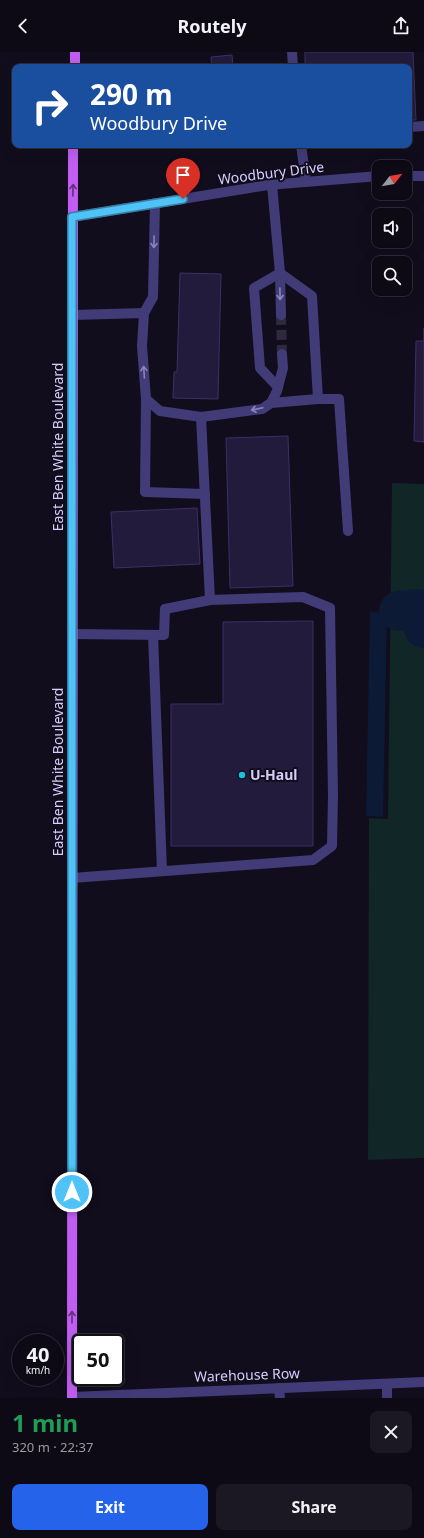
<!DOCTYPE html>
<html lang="en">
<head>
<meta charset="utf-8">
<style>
  :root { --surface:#0d0a16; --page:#1b1823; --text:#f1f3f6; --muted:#9a9aa1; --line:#2d2b35; --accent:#2563eb }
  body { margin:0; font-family:"Noto Sans",sans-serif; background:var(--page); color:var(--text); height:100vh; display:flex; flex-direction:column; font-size:15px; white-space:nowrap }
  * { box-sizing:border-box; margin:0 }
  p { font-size:13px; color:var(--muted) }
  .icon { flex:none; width:22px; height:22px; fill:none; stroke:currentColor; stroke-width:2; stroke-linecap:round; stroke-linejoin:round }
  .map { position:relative; height:1346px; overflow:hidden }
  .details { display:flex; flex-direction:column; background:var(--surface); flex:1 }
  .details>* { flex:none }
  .banner { position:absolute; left:12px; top:12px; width:400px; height:84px; border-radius:8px; box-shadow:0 4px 16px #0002,0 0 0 1px var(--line); background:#1a4fa0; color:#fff; overflow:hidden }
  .needle { width:26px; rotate:59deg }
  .fabs { position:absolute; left:372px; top:108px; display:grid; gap:8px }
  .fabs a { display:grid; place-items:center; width:40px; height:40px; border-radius:8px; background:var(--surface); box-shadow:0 4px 16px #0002,0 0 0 1px var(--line); font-size:20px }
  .speed { position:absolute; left:12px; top:1282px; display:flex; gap:8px; font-size:20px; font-weight:700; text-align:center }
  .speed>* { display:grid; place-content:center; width:52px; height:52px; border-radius:50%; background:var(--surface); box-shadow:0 4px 16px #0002,0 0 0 1px var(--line); line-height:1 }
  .speed small { font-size:10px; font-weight:400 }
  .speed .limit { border:2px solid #111; border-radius:6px; background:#fff; color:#111 }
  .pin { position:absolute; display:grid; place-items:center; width:34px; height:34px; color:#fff; margin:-41px -17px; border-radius:50% 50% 50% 0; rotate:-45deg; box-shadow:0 0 4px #0007 }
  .pin .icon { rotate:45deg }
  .me { position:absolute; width:44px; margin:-22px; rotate:0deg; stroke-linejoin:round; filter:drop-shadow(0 0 3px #0008) }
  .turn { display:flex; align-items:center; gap:14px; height:84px; padding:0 12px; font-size:18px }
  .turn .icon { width:52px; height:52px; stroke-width:2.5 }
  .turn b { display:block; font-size:28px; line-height:34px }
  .round { display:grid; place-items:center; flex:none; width:42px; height:42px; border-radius:8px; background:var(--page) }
  .summary { display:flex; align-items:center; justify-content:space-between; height:68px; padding:0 12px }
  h1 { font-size:24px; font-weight:700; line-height:30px; color:#1e9e55 }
  .action { display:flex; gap:8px; margin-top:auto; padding:8px 12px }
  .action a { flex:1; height:46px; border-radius:8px; background:var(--accent); color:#fff; font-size:16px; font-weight:700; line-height:46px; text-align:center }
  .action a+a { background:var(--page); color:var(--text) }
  header { display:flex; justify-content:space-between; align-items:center; height:52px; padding:0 12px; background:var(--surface); font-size:18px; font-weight:700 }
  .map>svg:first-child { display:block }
</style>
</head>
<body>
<header><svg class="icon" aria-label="back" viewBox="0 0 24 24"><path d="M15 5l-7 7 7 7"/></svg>Routely<svg class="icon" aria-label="share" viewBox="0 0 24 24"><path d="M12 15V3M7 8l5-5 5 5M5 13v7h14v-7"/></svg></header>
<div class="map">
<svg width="424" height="1346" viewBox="0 0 424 1346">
  <rect width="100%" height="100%" fill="#110d1d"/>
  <polygon fill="#112626" points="392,431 424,432 424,1106 368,1108 369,766 388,767"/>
  <polygon fill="#0c1a36" points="370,560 387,561 383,765 366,764"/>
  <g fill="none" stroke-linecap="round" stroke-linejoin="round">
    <polyline stroke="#0c1a36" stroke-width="40" points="399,559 417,557 424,576"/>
  </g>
  <g fill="#231b3c" stroke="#3d2f66">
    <polygon points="305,0 413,0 416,68 409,68 409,15 305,15"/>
    <polygon points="232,3 233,15 212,15 211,5"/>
    <polygon points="180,221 221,222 218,347 173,346 174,320 177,320"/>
    <polygon points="424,276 424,390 414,389 416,289 424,289"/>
    <polygon points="288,384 293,534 230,536 226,386"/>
    <polygon points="197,456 200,512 114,516 111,460"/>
    <polygon points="313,569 313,794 171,794 171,652 223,652 223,570"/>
  </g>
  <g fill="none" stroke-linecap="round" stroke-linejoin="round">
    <polyline stroke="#2e2a3e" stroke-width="10" stroke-dasharray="10 5" stroke-linecap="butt" points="281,263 282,302"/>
    <g stroke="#413c78" stroke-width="10">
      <polyline points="292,0 293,15"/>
      <polyline points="409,75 424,74"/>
      <polyline points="301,93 306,129"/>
      <polyline points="405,124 424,124"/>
      <polyline points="272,133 280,221 281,263"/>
      <polyline points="72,165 268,133 379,124"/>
      <polyline points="280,221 312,244 318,347"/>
      <polyline points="144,261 153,245 155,151"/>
      <polyline points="72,263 144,261 142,294 146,347 160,359 201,365 262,357 271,351 277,339 283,316 282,302"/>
      <polyline points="278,335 260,316 254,236 280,221"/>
      <polyline points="146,347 145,440 205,442"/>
      <polyline points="271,351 318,347 339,347 348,479"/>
      <polyline points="72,582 164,583 165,557 210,548"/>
      <polyline points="153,583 162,819"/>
      <polyline points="72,826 313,808 332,794 333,743 330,556 303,545 210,548 201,365"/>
      <polyline points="387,1332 387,1346"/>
      <polyline points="279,1336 280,1346"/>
      <polyline points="72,1345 424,1330"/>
    </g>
    <g stroke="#c15ef1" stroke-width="10">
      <polyline points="75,15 75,0"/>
      <polyline points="72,1346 73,93"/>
    </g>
  </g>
  <defs><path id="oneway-shaft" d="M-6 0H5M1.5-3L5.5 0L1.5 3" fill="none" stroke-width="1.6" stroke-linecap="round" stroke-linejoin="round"/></defs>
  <g stroke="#60317c">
    <use href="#oneway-shaft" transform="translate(73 138) rotate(-89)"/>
    <use href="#oneway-shaft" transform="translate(72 1265) rotate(-90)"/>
  </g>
  <g stroke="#8b84ba">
    <use href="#oneway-shaft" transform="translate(154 190) rotate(91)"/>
    <use href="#oneway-shaft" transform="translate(280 242) rotate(89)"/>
    <use href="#oneway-shaft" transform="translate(144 320) rotate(-94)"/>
    <use href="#oneway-shaft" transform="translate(257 357) rotate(168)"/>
  </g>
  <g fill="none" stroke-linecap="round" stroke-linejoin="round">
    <defs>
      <polyline id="route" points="72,1140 72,165 183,147"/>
    </defs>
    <use href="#route" stroke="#337fa1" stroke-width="10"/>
    <use href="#route" stroke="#4fc3f7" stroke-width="7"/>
  </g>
  <circle fill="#13c2e1" stroke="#110d1d" stroke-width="1.5" cx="242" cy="723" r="4"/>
  <g text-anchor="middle" stroke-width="4" stroke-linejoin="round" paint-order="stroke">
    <g font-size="14" fill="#d5cdfb" stroke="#110d1d">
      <text transform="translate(271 121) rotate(-7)" y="5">Woodbury Drive</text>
      <text transform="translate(58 395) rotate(-90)" y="5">East Ben White Boulevard</text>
      <text transform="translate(58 720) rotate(-90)" y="5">East Ben White Boulevard</text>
      <text transform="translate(247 1323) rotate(-2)" y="5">Warehouse Row</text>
    </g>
    <g font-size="14" font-weight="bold" fill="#d5cdfb" stroke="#110d1d" text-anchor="start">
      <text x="250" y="728">U-Haul</text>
    </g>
  </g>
</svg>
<div class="fabs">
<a><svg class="needle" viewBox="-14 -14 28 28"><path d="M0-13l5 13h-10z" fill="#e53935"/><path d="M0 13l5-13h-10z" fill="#9a9aa1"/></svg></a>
<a><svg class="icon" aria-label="sound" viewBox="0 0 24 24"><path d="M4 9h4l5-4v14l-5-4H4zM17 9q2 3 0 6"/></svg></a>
<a><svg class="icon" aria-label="search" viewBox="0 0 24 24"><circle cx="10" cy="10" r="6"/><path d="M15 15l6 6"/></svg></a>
</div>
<div class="speed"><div>40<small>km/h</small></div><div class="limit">50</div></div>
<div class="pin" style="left:183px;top:147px;background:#d93025"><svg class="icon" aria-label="arrive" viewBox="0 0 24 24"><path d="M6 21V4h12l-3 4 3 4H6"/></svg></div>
<svg class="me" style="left:72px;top:1140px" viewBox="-20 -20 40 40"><circle r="17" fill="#4fc3f7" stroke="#fff" stroke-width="3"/><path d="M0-11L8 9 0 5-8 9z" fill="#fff"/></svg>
<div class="banner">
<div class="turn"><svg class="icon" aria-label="right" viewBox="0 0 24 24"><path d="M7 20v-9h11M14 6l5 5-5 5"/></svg><div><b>290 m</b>Woodbury Drive</div></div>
</div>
</div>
<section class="details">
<div class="summary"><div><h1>1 min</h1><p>320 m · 22:37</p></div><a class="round"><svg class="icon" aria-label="close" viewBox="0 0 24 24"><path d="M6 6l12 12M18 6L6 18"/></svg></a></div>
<div class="action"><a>Exit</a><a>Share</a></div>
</section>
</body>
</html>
